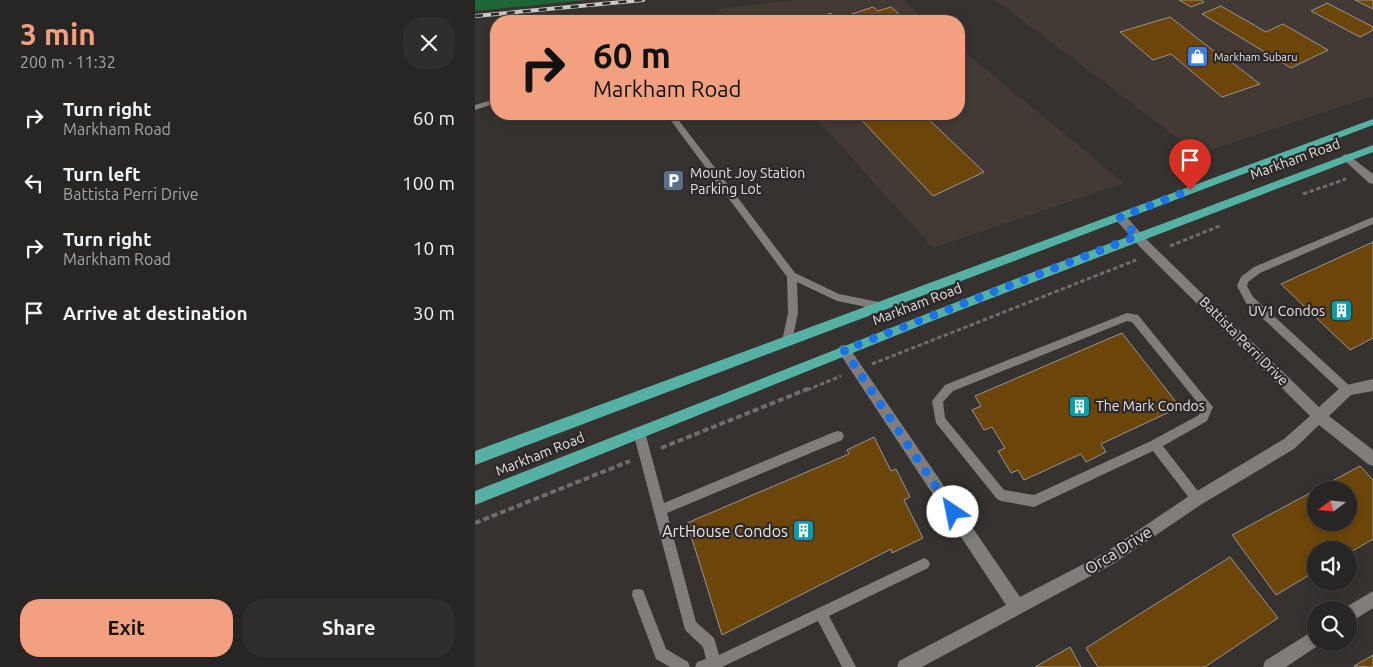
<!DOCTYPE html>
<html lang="en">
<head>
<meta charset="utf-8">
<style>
  :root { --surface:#282624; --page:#302e2c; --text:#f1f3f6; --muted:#a5a5a6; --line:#444341; --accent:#f2a07f }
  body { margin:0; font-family:Ubuntu,sans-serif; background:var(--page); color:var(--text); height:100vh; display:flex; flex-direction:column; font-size:19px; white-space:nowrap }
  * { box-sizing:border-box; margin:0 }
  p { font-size:16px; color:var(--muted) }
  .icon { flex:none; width:28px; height:28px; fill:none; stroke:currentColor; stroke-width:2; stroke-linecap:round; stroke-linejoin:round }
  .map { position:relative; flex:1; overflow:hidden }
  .side { display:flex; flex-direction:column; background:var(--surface); width:475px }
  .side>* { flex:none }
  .banner { position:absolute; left:15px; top:15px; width:475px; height:105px; border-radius:20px; box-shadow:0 2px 8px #0003,0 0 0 1px var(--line); background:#f2a07f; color:#111; overflow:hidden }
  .needle { width:32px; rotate:254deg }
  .fabs { position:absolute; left:832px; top:481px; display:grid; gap:10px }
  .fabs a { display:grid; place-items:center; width:50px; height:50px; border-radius:50%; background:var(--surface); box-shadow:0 2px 8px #0003,0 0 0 1px var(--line); font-size:25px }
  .pin { position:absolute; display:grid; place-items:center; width:42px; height:42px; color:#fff; margin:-51px -21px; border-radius:50% 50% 50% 0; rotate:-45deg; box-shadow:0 0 5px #0007 }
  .pin .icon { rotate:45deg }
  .me { position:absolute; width:55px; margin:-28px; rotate:326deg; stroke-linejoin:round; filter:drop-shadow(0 0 4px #0008) }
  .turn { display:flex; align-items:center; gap:18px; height:105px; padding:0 20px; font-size:22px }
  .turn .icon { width:65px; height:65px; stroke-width:2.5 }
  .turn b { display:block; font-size:35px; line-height:42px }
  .round { display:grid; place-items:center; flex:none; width:52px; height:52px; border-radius:20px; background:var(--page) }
  .summary { display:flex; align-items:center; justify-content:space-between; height:85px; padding:0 20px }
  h1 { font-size:30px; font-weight:700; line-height:38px; color:var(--accent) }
  .action { display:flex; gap:10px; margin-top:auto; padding:10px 20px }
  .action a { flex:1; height:58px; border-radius:20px; background:var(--accent); color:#111; font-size:20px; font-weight:700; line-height:58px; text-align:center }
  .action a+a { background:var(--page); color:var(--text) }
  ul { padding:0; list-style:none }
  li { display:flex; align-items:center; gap:15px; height:65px; padding:0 20px }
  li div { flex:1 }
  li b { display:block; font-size:19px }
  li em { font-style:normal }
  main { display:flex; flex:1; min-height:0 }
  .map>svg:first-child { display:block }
</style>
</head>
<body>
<main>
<section class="side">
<div class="summary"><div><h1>3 min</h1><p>200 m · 11:32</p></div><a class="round"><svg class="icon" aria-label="close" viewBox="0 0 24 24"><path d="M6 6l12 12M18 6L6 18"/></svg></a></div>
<ul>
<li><svg class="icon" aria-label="right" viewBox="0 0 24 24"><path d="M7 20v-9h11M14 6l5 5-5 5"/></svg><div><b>Turn right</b><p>Markham Road</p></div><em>60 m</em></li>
<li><svg class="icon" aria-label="left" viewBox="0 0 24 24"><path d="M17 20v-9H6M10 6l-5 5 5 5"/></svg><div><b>Turn left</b><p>Battista Perri Drive</p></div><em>100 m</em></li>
<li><svg class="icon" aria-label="right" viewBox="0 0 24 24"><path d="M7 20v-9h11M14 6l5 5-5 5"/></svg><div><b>Turn right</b><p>Markham Road</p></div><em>10 m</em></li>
<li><svg class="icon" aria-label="arrive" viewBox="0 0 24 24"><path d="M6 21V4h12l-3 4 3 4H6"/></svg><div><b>Arrive at destination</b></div><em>30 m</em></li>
</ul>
<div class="action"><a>Exit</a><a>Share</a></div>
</section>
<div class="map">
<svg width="898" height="667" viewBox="0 0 898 667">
  <rect width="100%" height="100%" fill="#363230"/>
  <g fill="#433a35">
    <polygon points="322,0 427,0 453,21 254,21 243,9"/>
    <polygon points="520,0 898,0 898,96 724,154"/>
    <polygon points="484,47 649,183 458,248 337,114 484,114"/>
  </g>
  <polygon fill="#1d6636" points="0,0 113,0 0,11"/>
  <g fill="#6c450b" stroke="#989592" fill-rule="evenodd">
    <polygon points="704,0 726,0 729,2 716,7"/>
    <polygon points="880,0 898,0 898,9"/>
    <polygon points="852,3 898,27 898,30 885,37 836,11"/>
    <polygon points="746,6 791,32 808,24 853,50 816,68 727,14"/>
    <polygon points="398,7 403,11 416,7 432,21 333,21 356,13 362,19"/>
    <polygon points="695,17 753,62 755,61 785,84 747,97 696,54 678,60 645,32"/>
    <polygon points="381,114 448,114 509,172 458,196"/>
    <polygon points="898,242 898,338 875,350 806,284"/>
    <polygon points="647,333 705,407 626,444 631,452 611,462 606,454 549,480 543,470 536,473 523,451 530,448 517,427 509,430 497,410 506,406 500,396"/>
    <polygon points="399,437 416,471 421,469 435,497 429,500 448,538 417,553 416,549 247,635 212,523 374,454 372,450"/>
    <path d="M885,466L898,480V539L874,553V550H841V571L801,595L757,535ZM841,490H874V522H841Z"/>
    <polygon points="755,557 803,618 730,667 623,667 611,648"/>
    <polygon points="595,647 606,667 560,667"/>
    <polygon points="898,655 898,667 879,666"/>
  </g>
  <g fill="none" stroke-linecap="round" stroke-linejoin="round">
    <g stroke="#706c6b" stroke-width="3" stroke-dasharray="4.5 2.5" stroke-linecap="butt">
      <polyline points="828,194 871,179"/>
      <polyline points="695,246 747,225"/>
      <polyline points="397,364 661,260"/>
      <polyline points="332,390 366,376"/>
    </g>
    <g stroke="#706c6b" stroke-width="4" stroke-dasharray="6 3" stroke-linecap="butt">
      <polyline points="186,448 335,388"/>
      <polyline points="0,523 155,461"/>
    </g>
    <g fill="#807d7a" fill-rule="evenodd">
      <polygon points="21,99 21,103 0,110 0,105"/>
      <polygon points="191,114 199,114 320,273 364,294 409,303 411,306 409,309 406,310 362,301 322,282 323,313 317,341 316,344 308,344 307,341 313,313 312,277"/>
      <polygon points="898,217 898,224 785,273 773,282 772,286 778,297 876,387 877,390 876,393 872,395 868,393 771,303 762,286 766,277 779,267"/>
      <path d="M652,313L663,315L738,407L732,421L688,446L726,495L728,499L726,503L722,505L718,503L678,451L559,507L526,501L522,499L461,423L457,401L470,385ZM652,321L657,322L727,408L724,415L676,441L559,495L529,490L470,418L468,402L478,391Z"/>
      <polygon points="164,427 168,428 170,432 189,503 359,432 363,431 367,432 369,436 367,440 192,513 221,622 239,638 244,655 445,560 449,558 453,560 455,564 453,568 354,616 381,667 367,667 343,621 247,667 220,667 222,662 231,659 228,647 211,631 209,626 158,432 160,428"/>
      <polygon points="163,589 168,590 191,649 213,662 215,667 195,667 181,659 157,595 158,590"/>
    </g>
    <g fill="#807d7a" fill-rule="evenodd">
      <polygon points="872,154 898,174 898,184 894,183 868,159 868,155"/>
      <polygon points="645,213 649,214 673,241 844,407 867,386 898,379 898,391 876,395 854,416 898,450 898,466 893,464 844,425 819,449 727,504 638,564 447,667 422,667 424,661 531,605 365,354 363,350 365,346 369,345 373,346 545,597 628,554 717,494 809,439 835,416 665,247 641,220 640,217"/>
      <polygon points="898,591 898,608 874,623 874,610 868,609"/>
      <polygon points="841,629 841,642 847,643 811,667 788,667 790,661"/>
    </g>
    <g fill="#55b1a3" fill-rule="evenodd">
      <polygon points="898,119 898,125 0,465 0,451"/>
      <polygon points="898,145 898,152 452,323 0,505 0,491 556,273"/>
    </g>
    <defs>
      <polyline id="rail" points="0,16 168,0"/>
    </defs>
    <use href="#rail" stroke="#ccc9c8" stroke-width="4"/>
    <use href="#rail" stroke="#2c2827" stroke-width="2.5" stroke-dasharray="8" stroke-linecap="butt"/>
  </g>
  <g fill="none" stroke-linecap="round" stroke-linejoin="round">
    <polyline stroke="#1a73e8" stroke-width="9" stroke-dasharray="0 16.2" points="478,512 369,350 662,236 645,217 715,190"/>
  </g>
  <defs>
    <symbol id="shop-square" viewBox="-11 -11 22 22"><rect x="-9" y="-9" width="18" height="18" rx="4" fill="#3f7fe0" stroke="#2c2827"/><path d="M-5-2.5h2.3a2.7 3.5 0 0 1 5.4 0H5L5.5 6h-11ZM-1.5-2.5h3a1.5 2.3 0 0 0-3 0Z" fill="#fff"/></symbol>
    <symbol id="parking-square" viewBox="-11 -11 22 22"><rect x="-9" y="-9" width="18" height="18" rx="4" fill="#5c6f8a" stroke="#2c2827"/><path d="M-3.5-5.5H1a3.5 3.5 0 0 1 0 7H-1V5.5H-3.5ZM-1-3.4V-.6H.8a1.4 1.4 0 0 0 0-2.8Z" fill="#fff"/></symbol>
    <symbol id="building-square" viewBox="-11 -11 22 22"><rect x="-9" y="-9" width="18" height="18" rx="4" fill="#0f9aa8" stroke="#2c2827"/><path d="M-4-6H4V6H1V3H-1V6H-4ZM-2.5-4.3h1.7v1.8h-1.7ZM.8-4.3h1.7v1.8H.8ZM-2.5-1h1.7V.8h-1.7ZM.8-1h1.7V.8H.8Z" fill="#fff"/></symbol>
  </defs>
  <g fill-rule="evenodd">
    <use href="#shop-square" x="710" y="44" width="25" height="25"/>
    <use href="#parking-square" x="186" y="168" width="25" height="25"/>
    <use href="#building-square" x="854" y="298" width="25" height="25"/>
    <use href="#building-square" x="592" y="394" width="25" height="25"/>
    <use href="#building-square" x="316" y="518" width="25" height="25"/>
  </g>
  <g text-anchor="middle" stroke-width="4.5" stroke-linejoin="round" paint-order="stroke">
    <g font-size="11" fill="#e5e2e1" stroke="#2c2827" text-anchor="start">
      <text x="739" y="61">Markham Subaru</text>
    </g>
    <g font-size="14" fill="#e5e2e1" stroke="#2c2827">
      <text transform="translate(820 159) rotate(-20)" y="5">Markham Road</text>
      <text transform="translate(442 304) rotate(-21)" y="5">Markham Road</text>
      <text transform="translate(769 341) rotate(45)" y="5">Battista Perri Drive</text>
      <text transform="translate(65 454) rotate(-22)" y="5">Markham Road</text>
    </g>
    <g font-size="14" fill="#e5e2e1" stroke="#2c2827" text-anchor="start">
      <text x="215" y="178">Mount Joy Station<tspan x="215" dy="16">Parking Lot</tspan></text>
      <text x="850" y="316" text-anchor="end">UV1 Condos</text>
      <text x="621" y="411">The Mark Condos</text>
    </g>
    <g font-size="16" fill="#e5e2e1" stroke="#2c2827" text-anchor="end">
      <text x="313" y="537">ArtHouse Condos</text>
    </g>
    <g font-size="16" fill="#e5e2e1" stroke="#2c2827">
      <text transform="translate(643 550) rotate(-32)" y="6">Orca Drive</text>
    </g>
  </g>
</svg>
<div class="fabs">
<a><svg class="needle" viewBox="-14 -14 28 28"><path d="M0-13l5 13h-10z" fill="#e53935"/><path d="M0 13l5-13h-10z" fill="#a5a5a6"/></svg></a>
<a><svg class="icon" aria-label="sound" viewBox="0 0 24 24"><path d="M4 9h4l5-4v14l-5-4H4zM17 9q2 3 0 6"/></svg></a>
<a><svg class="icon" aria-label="search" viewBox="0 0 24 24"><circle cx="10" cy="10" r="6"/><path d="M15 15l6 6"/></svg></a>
</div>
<div class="pin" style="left:715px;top:190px;background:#d93025"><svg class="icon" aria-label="arrive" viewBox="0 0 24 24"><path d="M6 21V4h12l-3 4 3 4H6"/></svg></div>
<svg class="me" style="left:478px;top:512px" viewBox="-20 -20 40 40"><circle r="19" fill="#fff"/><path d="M0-13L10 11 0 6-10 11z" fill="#1a73e8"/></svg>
<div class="banner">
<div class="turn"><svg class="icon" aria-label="right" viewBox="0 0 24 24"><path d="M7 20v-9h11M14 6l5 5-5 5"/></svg><div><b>60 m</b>Markham Road</div></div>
</div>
</div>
</main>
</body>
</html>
